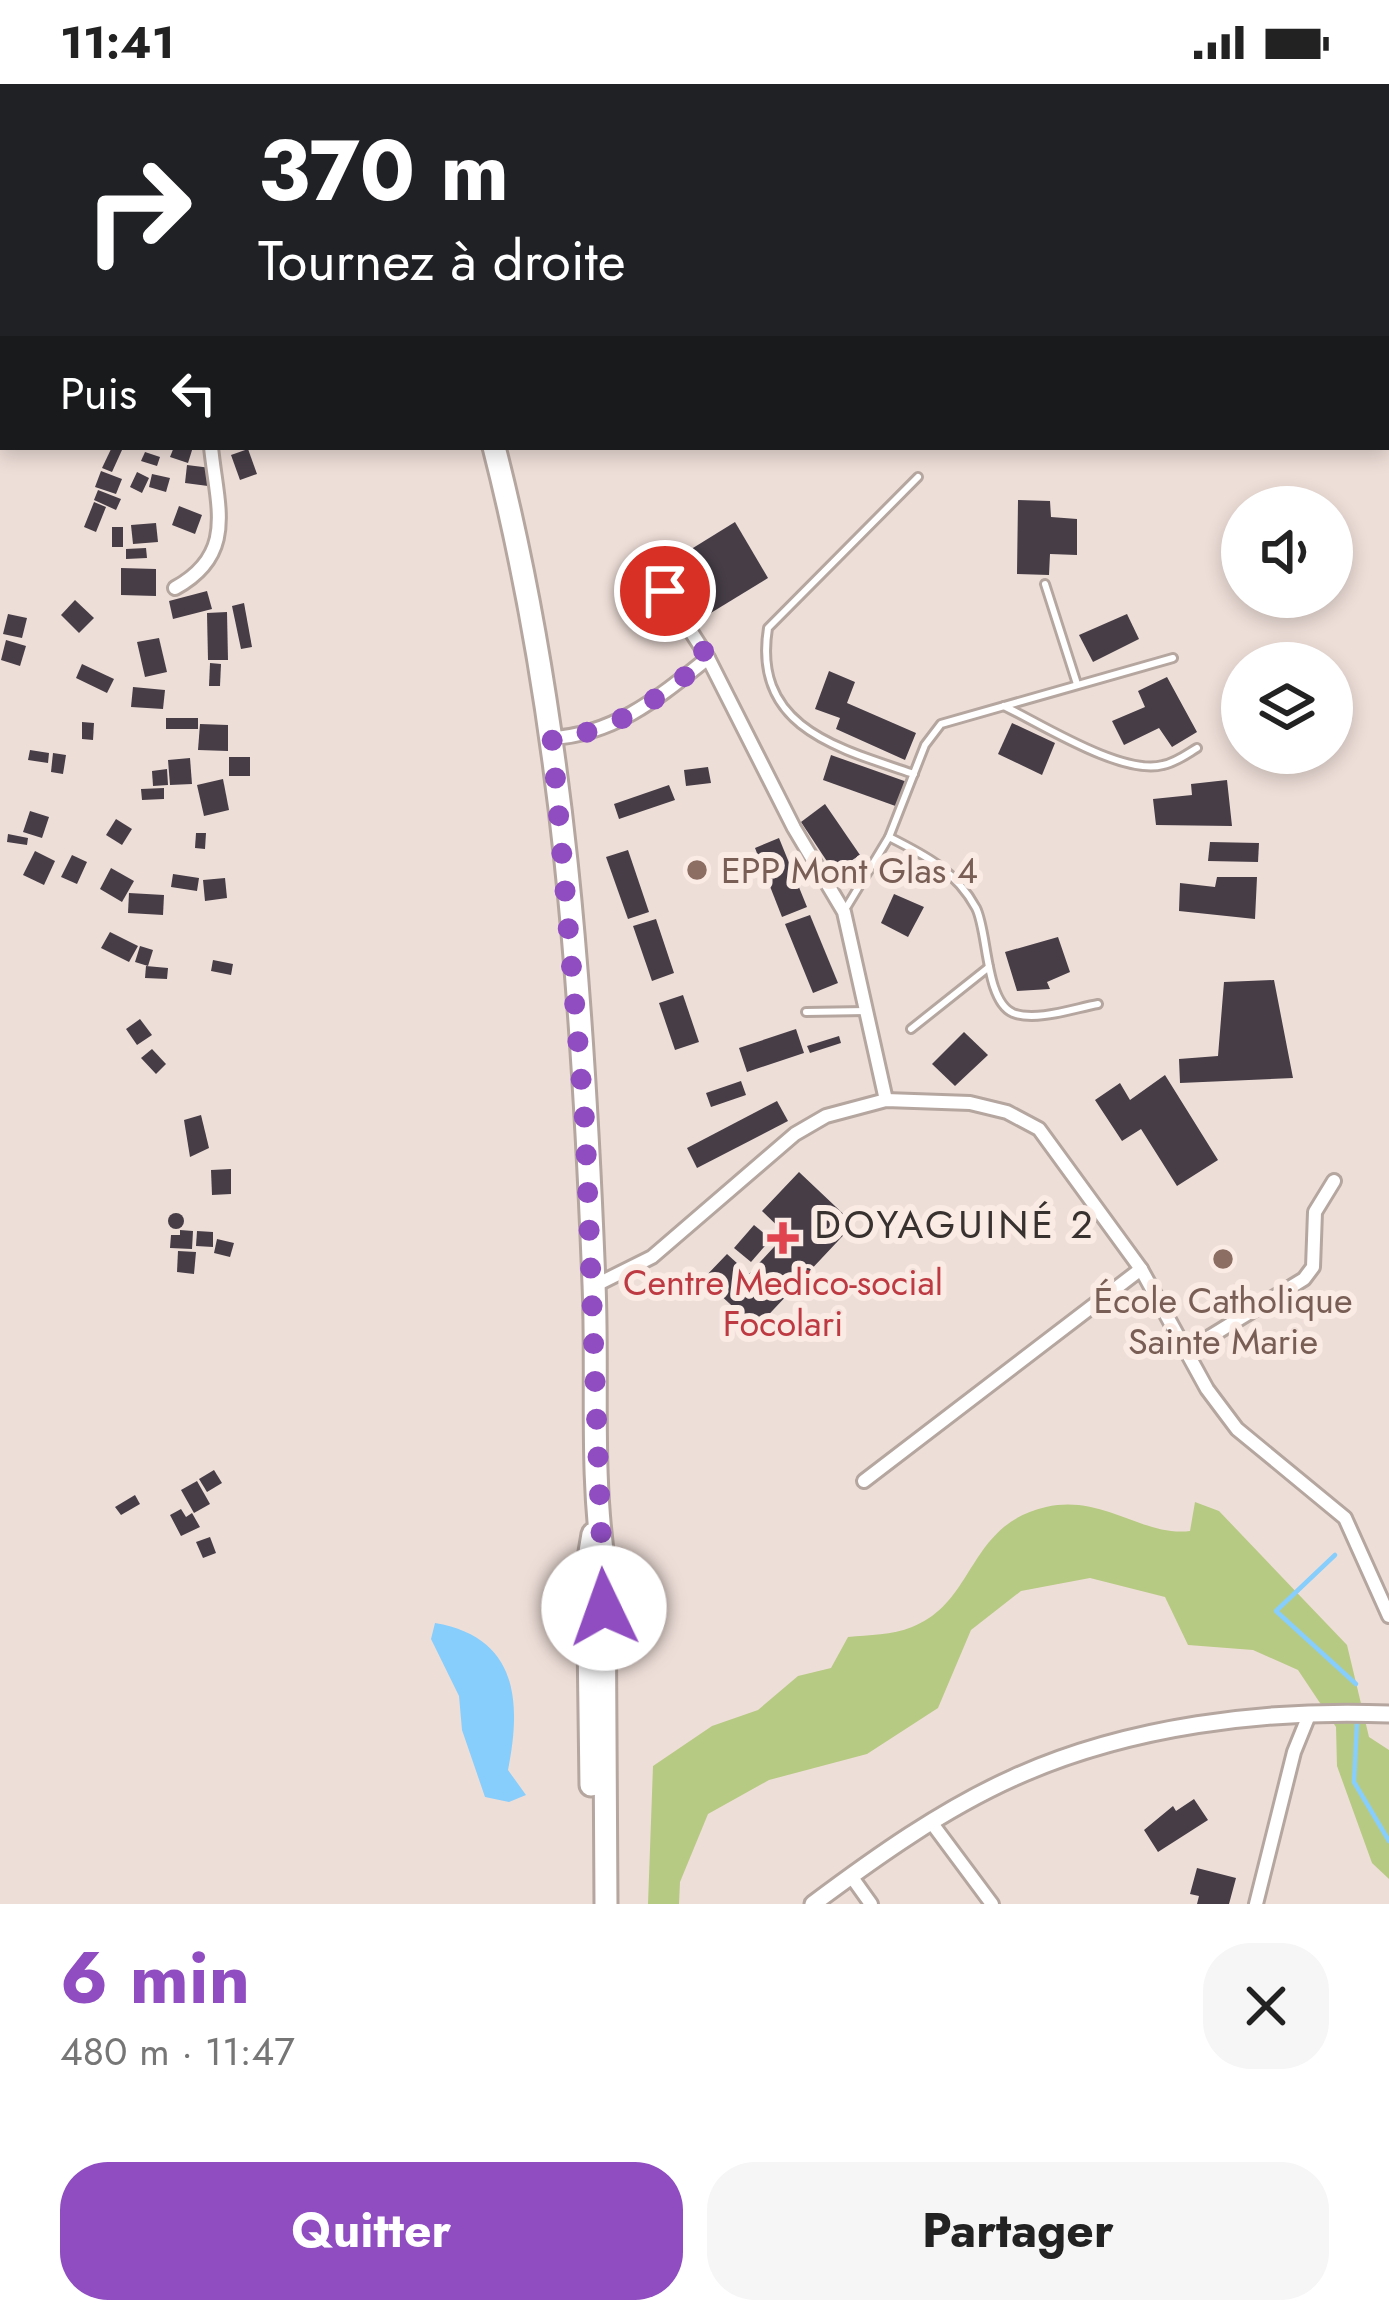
<!DOCTYPE html>
<html lang="fr">
<head>
<meta charset="utf-8">
<style>
  :root { --surface:#fff; --page:#f6f6f6; --text:#222; --muted:#767676; --accent:#8f4dc1 }
  body { margin:0; font-family:Jost,sans-serif; background:var(--page); color:var(--text); height:100vh; display:flex; flex-direction:column; font-size:45px; white-space:nowrap }
  * { box-sizing:border-box; margin:0 }
  p { font-size:39px; color:var(--muted) }
  .icon { flex:none; width:66px; height:66px; fill:none; stroke:currentColor; stroke-width:2; stroke-linecap:round; stroke-linejoin:round }
  .map { position:relative; height:1820px; overflow:hidden }
  .panel { display:flex; flex-direction:column; background:var(--surface); flex:1 }
  .panel>* { flex:none }
  .top-card { position:absolute; left:0px; top:0px; width:1389px; height:366px; box-shadow:0 6px 18px #0003; background:#202124; color:#fff; overflow:hidden }
  .fabs { position:absolute; left:1221px; top:402px; display:grid; gap:24px }
  .fabs a { display:grid; place-items:center; width:132px; height:132px; border-radius:50%; background:var(--surface); box-shadow:0 6px 18px #0003; font-size:60px }
  .pin { position:absolute; display:grid; place-items:center; width:102px; height:102px; color:#fff; margin:-51px; border:6px solid #fff; border-radius:50%; box-shadow:0 3px 12px #0007 }
  .me { position:absolute; width:132px; margin:-66px; rotate:357deg; stroke-linejoin:round; filter:drop-shadow(0 0 9px #0008) }
  .turn { display:flex; align-items:center; gap:42px; height:252px; padding:0 60px; font-size:54px }
  .turn .icon { width:156px; height:156px; stroke-width:2.5 }
  .turn b { display:block; font-size:84px; line-height:102px }
  .then { display:flex; align-items:center; height:114px; padding:0 60px; background:#0003; gap:24px; font-size:45px }
  .round { display:grid; place-items:center; flex:none; width:126px; height:126px; border-radius:48px; background:var(--page) }
  .summary { display:flex; align-items:center; justify-content:space-between; height:204px; padding:0 60px }
  h1 { font-size:72px; font-weight:700; line-height:90px; color:var(--accent) }
  .primary-button { display:flex; gap:24px; margin-top:auto; padding:24px 60px }
  .primary-button a { flex:1; height:138px; border-radius:48px; background:var(--accent); color:#fff; font-size:48px; font-weight:700; line-height:138px; text-align:center }
  .primary-button a+a { background:var(--page); color:var(--text) }
  .status { display:flex; justify-content:space-between; align-items:center; height:84px; padding:0 60px; background:var(--surface); direction:ltr }
  .status svg { height:33px; fill:currentColor }
  .map>svg:first-child { display:block }
</style>
</head>
<body>
<div class="status"><b>11:41</b><svg viewBox="0 0 49 12"><path d="M0 12V9h3v3zM5 12V6h3v6zM10 12V3h3v9zM15 12V0h3v12zM26 1h20v11H26zM47 4h2v5h-2z"/></svg></div>
<div class="map">
<svg width="1389" height="1820" viewBox="0 0 1389 1820">
  <rect width="100%" height="100%" fill="#eeded8"/>
  <path fill="#b7ca83" d="M1195,1418L1219,1427L1347,1561L1369,1653L1389,1666V1795L1372,1779L1337,1682L1336,1643L1298,1586L1253,1566L1188,1561L1165,1513L1090,1494L1021,1507L971,1546L938,1624L867,1670L769,1696L708,1730L680,1798L679,1820H648L653,1682L712,1642L758,1626L798,1592L831,1584L848,1553C869,1551 892,1551 912,1543C976,1518 967,1441 1046,1423C1103,1410 1143,1453 1190,1447Z"/>
  <path fill="#87cefd" d="M435,1539C517,1553 522,1616 508,1686L526,1711L509,1718L485,1713L462,1646L459,1612L431,1555Z"/>
  <g fill="none" stroke-linecap="round" stroke-linejoin="round">
    <g stroke="#87cefd" stroke-width="4.5">
      <polyline points="1335,1471 1276,1527 1356,1600"/>
      <polyline points="1357,1639 1354,1698 1389,1757"/>
    </g>
  </g>
  <g fill="#463d46">
    <polygon points="112,363 122,366 112,388 102,384"/>
    <polygon points="174,363 193,363 188,379 170,373"/>
    <polygon points="248,365 257,390 240,396 231,371"/>
    <polygon points="145,368 160,373 157,382 141,377"/>
    <polygon points="187,381 211,384 208,402 185,399"/>
    <polygon points="101,387 122,395 116,410 95,403"/>
    <polygon points="137,388 149,394 142,409 130,403"/>
    <polygon points="152,390 170,394 166,408 149,403"/>
    <polygon points="98,406 121,415 116,426 94,416"/>
    <polygon points="1018,416 1050,417 1051,433 1077,435 1077,471 1050,470 1049,491 1017,490"/>
    <polygon points="94,418 106,423 96,448 84,443"/>
    <polygon points="179,422 202,431 195,450 172,441"/>
    <polygon points="735,438 768,494 696,538 659,485"/>
    <polygon points="156,439 158,458 133,460 131,441"/>
    <rect x="112" y="443" width="11" height="20"/>
    <polygon points="146,464 147,474 126,475 126,465"/>
    <polygon points="121,484 156,485 156,512 121,511"/>
    <polygon points="207,507 212,525 173,535 169,517"/>
    <polygon points="75,516 94,534 79,549 61,531"/>
    <polygon points="244,519 252,563 241,565 232,522"/>
    <polygon points="227,528 228,576 208,576 207,529"/>
    <polygon points="8,530 27,534 22,554 3,550"/>
    <polygon points="1127,530 1139,555 1093,578 1079,551"/>
    <polygon points="159,554 167,588 145,593 137,558"/>
    <polygon points="6,556 26,562 20,582 1,576"/>
    <polygon points="210,579 221,580 220,602 209,602"/>
    <polygon points="82,580 114,595 107,609 76,594"/>
    <polygon points="829,587 855,598 847,619 916,649 905,676 836,645 840,634 815,625"/>
    <polygon points="1167,593 1197,648 1172,663 1159,644 1124,661 1112,637 1145,623 1138,607"/>
    <polygon points="133,603 165,606 163,625 131,623"/>
    <rect x="166" y="634" width="32" height="11"/>
    <polygon points="82,638 94,639 93,656 82,655"/>
    <polygon points="1012,639 1055,659 1042,691 998,670"/>
    <polygon points="200,640 228,641 228,667 198,666"/>
    <polygon points="30,666 49,669 48,679 28,676"/>
    <polygon points="53,669 66,671 63,690 51,688"/>
    <polygon points="831,671 910,699 901,724 823,696"/>
    <rect x="229" y="673" width="21" height="19"/>
    <polygon points="190,674 192,700 170,701 168,676"/>
    <polygon points="708,683 711,699 686,702 684,686"/>
    <polygon points="167,685 168,701 153,702 152,687"/>
    <polygon points="223,695 229,726 204,732 197,701"/>
    <polygon points="1227,696 1232,742 1156,741 1153,715 1192,711 1191,700"/>
    <polygon points="669,701 675,716 619,735 614,720"/>
    <polygon points="164,704 164,715 142,716 141,705"/>
    <polygon points="825,720 860,771 834,788 801,738"/>
    <polygon points="30,727 49,733 42,754 23,748"/>
    <polygon points="116,735 132,745 122,761 106,751"/>
    <polygon points="196,749 206,749 205,765 195,764"/>
    <polygon points="8,750 28,754 27,761 7,758"/>
    <polygon points="779,754 807,823 782,833 755,764"/>
    <polygon points="1210,758 1259,759 1258,778 1208,777"/>
    <polygon points="628,766 649,828 628,835 606,773"/>
    <polygon points="35,767 55,777 44,801 23,791"/>
    <polygon points="72,771 87,778 77,800 61,793"/>
    <polygon points="111,784 134,797 122,818 100,805"/>
    <polygon points="173,790 199,794 197,807 171,803"/>
    <polygon points="1217,793 1257,793 1255,835 1179,827 1180,799 1215,803"/>
    <polygon points="225,794 227,814 205,817 203,796"/>
    <polygon points="129,809 164,811 163,831 128,829"/>
    <polygon points="894,810 924,823 908,853 881,839"/>
    <polygon points="810,831 838,899 813,909 785,840"/>
    <polygon points="656,835 674,889 652,897 633,842"/>
    <polygon points="110,848 138,862 129,878 101,864"/>
    <polygon points="1058,853 1070,888 1047,898 1050,905 1017,907 1005,868"/>
    <polygon points="140,862 153,866 148,882 135,878"/>
    <polygon points="213,876 233,880 231,891 211,887"/>
    <polygon points="146,882 168,884 167,895 145,894"/>
    <polygon points="1274,896 1293,994 1180,999 1179,975 1218,972 1224,898"/>
    <polygon points="683,911 699,958 675,966 659,919"/>
    <polygon points="140,935 152,951 137,961 126,945"/>
    <polygon points="796,945 804,969 747,988 739,964"/>
    <polygon points="964,948 988,971 955,1002 932,980"/>
    <polygon points="839,952 841,959 810,969 807,962"/>
    <polygon points="152,965 166,980 156,990 141,974"/>
    <polygon points="1165,991 1218,1076 1177,1102 1141,1045 1122,1057 1095,1016 1120,999 1130,1016"/>
    <polygon points="741,997 746,1011 711,1023 706,1009"/>
    <polygon points="777,1017 788,1037 697,1084 687,1064"/>
    <polygon points="201,1031 209,1064 190,1073 184,1036"/>
    <polygon points="231,1085 231,1110 212,1111 211,1086"/>
    <polygon points="799,1088 854,1140 756,1244 703,1195 727,1170 749,1190 786,1150 762,1127"/>
    <circle cx="176" cy="1137" r="8"/>
    <polygon points="754,1141 771,1155 751,1178 734,1164"/>
    <polygon points="180,1146 193,1147 192,1165 170,1164 171,1151 180,1151"/>
    <polygon points="197,1147 213,1148 213,1163 196,1162"/>
    <polygon points="217,1155 234,1159 230,1173 214,1169"/>
    <polygon points="178,1167 196,1168 194,1190 177,1188"/>
    <polygon points="214,1386 222,1399 207,1408 199,1395"/>
    <polygon points="197,1397 210,1420 194,1429 181,1406"/>
    <polygon points="135,1411 140,1420 121,1431 115,1423"/>
    <polygon points="181,1425 186,1433 192,1429 200,1443 181,1452 170,1431"/>
    <polygon points="210,1453 216,1469 203,1474 196,1458"/>
    <polygon points="1194,1715 1208,1736 1158,1768 1144,1746 1173,1722 1176,1727"/>
    <polygon points="1197,1784 1236,1794 1229,1820 1197,1820 1199,1812 1190,1810"/>
  </g>
  <g fill="none" stroke-linecap="round" stroke-linejoin="round">
    <defs>
      <g id="service">
        <polyline points="1045,500 1077,600"/>
        <path d="M1004,622C1041,640 1123,692 1163,681C1175,679 1187,670 1197,664"/>
        <path d="M914,690C837,664 752,643 768,544L918,393"/>
        <path d="M889,753C925,771 956,787 976,824C988,847 985,917 1013,929C1036,938 1075,924 1098,920"/>
        <polyline points="846,824 889,753 925,661 941,640 1173,574"/>
        <polyline points="806,928 866,927"/>
        <polyline points="911,945 989,883"/>
      </g>
      <g id="minor">
        <polyline points="394,3 402,0"/>
        <polyline points="1369,3 1369,0"/>
        <polyline points="1386,321 1389,332"/>
        <polyline points="643,473 708,574 794,744 844,828 886,1016"/>
        <path d="M175,504C237,470 217,423 211,363"/>
        <path d="M552,654C616,650 659,613 708,574"/>
        <polyline points="594,1202 652,1173 795,1050 826,1032 886,1016 970,1019 1007,1028 1039,1045 1141,1185 1207,1305 1237,1345 1345,1434 1389,1532"/>
        <polyline points="1190,1265 1304,1195 1313,1183 1315,1128 1334,1097"/>
        <polyline points="864,1397 1141,1185"/>
        <polyline points="931,1738 992,1820"/>
        <polyline points="851,1792 871,1820"/>
        <polyline points="1256,1820 1294,1668 1309,1631"/>
      </g>
      <path id="tertiary" d="M813,1820C876,1773 942,1726 1013,1694C1127,1642 1266,1625 1389,1630"/>
      <g id="primary">
        <polyline points="367,0 368,3"/>
        <path d="M494,363C564,635 583,920 594,1200C598,1294 590,1388 604,1481L606,1820"/>
        <polyline points="591,1701 588,1480 593,1450"/>
      </g>
    </defs>
    <use href="#service" stroke="#b5a6a0" stroke-width="12"/>
    <use href="#minor" stroke="#b5a6a0" stroke-width="18"/>
    <use href="#tertiary" stroke="#b5a6a0" stroke-width="21"/>
    <use href="#primary" stroke="#b5a6a0" stroke-width="27"/>
    <use href="#service" stroke="#fff" stroke-width="6"/>
    <use href="#minor" stroke="#fff" stroke-width="12"/>
    <use href="#tertiary" stroke="#fff" stroke-width="15"/>
    <use href="#primary" stroke="#fff" stroke-width="21"/>
  </g>
  <g fill="none" stroke-linecap="round" stroke-linejoin="round">
    <path stroke="#8f4dc1" stroke-width="21" stroke-dasharray="0 37.8" d="M604,1524L585,1041L552,654C616,650 659,613 708,574L665,507"/>
  </g>
  <g fill="#8d6e63" stroke="#fbebe5" stroke-width="4.5">
    <circle cx="697" cy="786" r="12"/>
    <circle cx="1223" cy="1175" r="12"/>
  </g>
  <path fill="#e0444e" stroke="#fbebe5" stroke-width="4.5" d="M777 1136h12v12h12v12h-12v12h-12v-12h-12v-12h12z"/>
  <g text-anchor="middle" stroke-width="12" stroke-linejoin="round" paint-order="stroke">
    <g font-size="36" fill="#785e54" stroke="#fbebe5" text-anchor="start">
      <text x="721" y="799">EPP Mont Glas 4</text>
      <text x="1223" y="1229" text-anchor="middle">École Catholique<tspan x="1223" dy="41">Sainte Marie</tspan></text>
    </g>
    <g font-size="36" fill="#be3a42" stroke="#fbebe5">
      <text x="783" y="1211">Centre Medico-social<tspan x="783" dy="41">Focolari</tspan></text>
    </g>
    <g font-size="39" letter-spacing="3" fill="#37312f" stroke="#fbebe5">
      <text x="955" y="1154">DOYAGUINÉ 2</text>
    </g>
  </g>
</svg>
<div class="fabs">
<a><svg class="icon" aria-label="sound" viewBox="0 0 24 24"><path d="M4 9h4l5-4v14l-5-4H4zM17 9q2 3 0 6"/></svg></a>
<a><svg class="icon" aria-label="layers" viewBox="0 0 24 24"><path d="M12 4l9 5-9 5-9-5zM3 14l9 5 9-5"/></svg></a>
</div>
<div class="pin" style="left:665px;top:507px;background:#d93025"><svg class="icon" aria-label="arrive" viewBox="0 0 24 24"><path d="M6 21V4h12l-3 4 3 4H6"/></svg></div>
<svg class="me" style="left:604px;top:1524px" viewBox="-20 -20 40 40"><circle r="19" fill="#fff"/><path d="M0-13L10 11 0 6-10 11z" fill="#8f4dc1"/></svg>
<div class="top-card">
<div class="turn"><svg class="icon" aria-label="right" viewBox="0 0 24 24"><path d="M7 20v-9h11M14 6l5 5-5 5"/></svg><div><b>370 m</b>Tournez à droite</div></div>
<div class="then">Puis<svg class="icon" aria-label="left" viewBox="0 0 24 24"><path d="M17 20v-9H6M10 6l-5 5 5 5"/></svg></div>
</div>
</div>
<section class="panel">
<div class="summary"><div><h1>6 min</h1><p>480 m · 11:47</p></div><a class="round"><svg class="icon" aria-label="close" viewBox="0 0 24 24"><path d="M6 6l12 12M18 6L6 18"/></svg></a></div>
<div class="primary-button"><a>Quitter</a><a>Partager</a></div>
</section>
</body>
</html>
